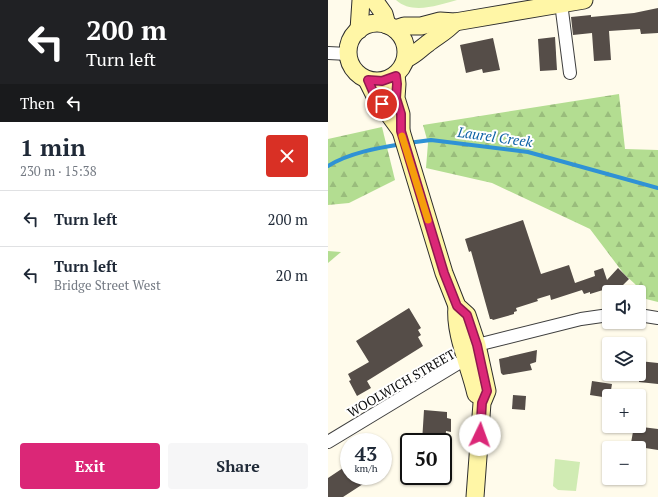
<!DOCTYPE html>
<html lang="en">
<head>
<meta charset="utf-8">
<style>
  :root { --surface:#fff; --page:#f6f6f7; --text:#1f2937; --muted:#747a83; --line:#e0e1e3; --accent:#db2777 }
  body { margin:0; font-family:"PT Serif",serif; background:var(--page); color:var(--text); height:100vh; display:flex; flex-direction:column; font-size:15px; white-space:nowrap }
  * { box-sizing:border-box; margin:0 }
  p { font-size:13px; color:var(--muted) }
  .icon { flex:none; width:22px; height:22px; fill:none; stroke:currentColor; stroke-width:2; stroke-linecap:round; stroke-linejoin:round }
  .map { position:relative; flex:1; overflow:hidden }
  .details { display:flex; flex-direction:column; background:var(--surface); width:328px }
  .details>* { flex:none }
  .hud { background:#202124; color:#fff; overflow:hidden }
  .tools { position:absolute; left:274px; top:285px; display:grid; gap:8px }
  .tools a { display:grid; place-items:center; width:44px; height:44px; border-radius:4px; background:var(--surface); box-shadow:0 1px 3px #0004; font-size:20px }
  .speed { position:absolute; left:12px; top:433px; display:flex; gap:8px; font-size:20px; font-weight:700; text-align:center }
  .speed>* { display:grid; place-content:center; width:52px; height:52px; border-radius:50%; background:var(--surface); box-shadow:0 1px 3px #0004; line-height:1 }
  .speed small { font-size:10px; font-weight:400 }
  .speed .limit { border:2px solid #111; border-radius:6px; background:#fff; color:#111 }
  .pin { position:absolute; display:grid; place-items:center; width:34px; height:34px; color:#fff; margin:-17px; border:2px solid #fff; border-radius:50%; box-shadow:0 1px 4px #0007 }
  .me { position:absolute; width:44px; margin:-22px; rotate:3deg; stroke-linejoin:round; filter:drop-shadow(0 0 3px #0008) }
  .turn { display:flex; align-items:center; gap:14px; height:84px; padding:0 20px; font-size:18px }
  .turn .icon { width:52px; height:52px; stroke-width:2.5 }
  .turn b { display:block; font-size:28px; line-height:34px }
  .then { display:flex; align-items:center; height:38px; padding:0 20px; background:#0003; gap:8px; font-size:15px }
  .round { display:grid; place-items:center; flex:none; width:42px; height:42px; border-radius:4px; background:var(--page) }
  .head { display:flex; align-items:center; justify-content:space-between; height:68px; padding:0 20px }
  h1 { font-size:24px; font-weight:700; line-height:30px }
  .button { display:flex; gap:8px; margin-top:auto; padding:8px 20px }
  .button a { flex:1; height:46px; border-radius:4px; background:var(--accent); color:#fff; font-size:16px; font-weight:700; line-height:46px; text-align:center }
  .button a+a { background:var(--page); color:var(--text) }
  ul { padding:0; list-style:none }
  li { display:flex; align-items:center; gap:12px; height:56px; padding:0 20px; border-top:1px solid var(--line) }
  li div { flex:1 }
  li b { display:block; font-size:15px }
  li em { font-style:normal }
  main { display:flex; flex:1; min-height:0 }
  .map>svg:first-child { display:block }
</style>
</head>
<body>
<main>
<section class="details">
<div class="hud">
<div class="turn"><svg class="icon" aria-label="left" viewBox="0 0 24 24"><path d="M17 20v-9H6M10 6l-5 5 5 5"/></svg><div><b>200 m</b>Turn left</div></div>
<div class="then">Then<svg class="icon" aria-label="left" viewBox="0 0 24 24"><path d="M17 20v-9H6M10 6l-5 5 5 5"/></svg></div>
</div>
<div class="head"><div><h1>1 min</h1><p>230 m · 15:38</p></div><a class="round" style="background:#d93025;color:#fff"><svg class="icon" aria-label="close" viewBox="0 0 24 24"><path d="M6 6l12 12M18 6L6 18"/></svg></a></div>
<ul>
<li><svg class="icon" aria-label="left" viewBox="0 0 24 24"><path d="M17 20v-9H6M10 6l-5 5 5 5"/></svg><div><b>Turn left</b></div><em>200 m</em></li>
<li><svg class="icon" aria-label="left" viewBox="0 0 24 24"><path d="M17 20v-9H6M10 6l-5 5 5 5"/></svg><div><b>Turn left</b><p>Bridge Street West</p></div><em>20 m</em></li>
</ul>
<div class="button"><a>Exit</a><a>Share</a></div>
</section>
<div class="map">
<svg width="330" height="497" viewBox="0 0 330 497">
  <defs>
    <pattern id="forest-firs" width="22" height="20" patternUnits="userSpaceOnUse"><rect width="22" height="20" fill="#b3dd91"/><path d="M5 1l3.5 6h-7zM16 11l3.5 6h-7z" fill="#99bc7c"/></pattern>
  </defs>
  <rect width="100%" height="100%" fill="#fffbeb"/>
  <g fill="url(#forest-firs)">
    <polygon points="291,94 297,149 330,150 330,302 318,299 307,284 296,274 262,229 164,183 98,168 100,143 95,125"/>
    <polygon points="54,127 67,180 21,203 0,205 0,139"/>
    <polygon points="0,251 13,252 0,263"/>
  </g>
  <g fill="#d0ebb3">
    <path d="M68,0H129C111,5 84,15 68,0Z"/>
    <polygon points="227,459 252,462 248,491 230,490 225,486"/>
  </g>
  <g fill="none" stroke-linecap="round" stroke-linejoin="round">
    <g stroke="#2f92d5" stroke-width="4">
      <polyline points="80,143 103,140 200,152 330,188"/>
      <path d="M0,166C21,153 49,148 74,144"/>
    </g>
  </g>
  <g fill="#554d48">
    <polygon points="330,8 330,33 313,34 312,29 281,31 283,60 266,61 264,33 245,35 243,17 263,15 263,17 306,13"/>
    <polygon points="227,37 229,70 212,71 210,39"/>
    <polygon points="165,38 172,70 155,73 154,69 138,73 132,45"/>
    <polygon points="195,220 213,274 241,265 247,283 267,276 266,271 275,268 279,280 290,268 301,279 291,289 288,286 262,294 262,292 256,294 254,290 223,300 222,295 209,299 210,301 188,308 189,311 186,312 186,314 165,320 164,319 162,319 143,251 141,252 137,239"/>
    <polygon points="81,308 93,328 90,330 93,335 90,337 95,346 39,381 43,388 29,396 21,381 23,380 20,374 41,362 28,341"/>
    <polygon points="209,350 208,362 202,364 204,370 175,375 173,373 171,359"/>
    <polygon points="311,361 330,363 330,384 311,382"/>
    <polygon points="264,381 284,384 282,396 281,398 262,395"/>
    <polygon points="185,395 198,396 197,410 184,409"/>
    <polygon points="96,410 119,412 119,418 123,419 123,432 118,431 117,442 94,442"/>
    <polygon points="306,426 330,429 330,450 311,447 311,444 303,443"/>
    <polygon points="21,464 21,476 30,476 35,484 15,497 0,497 0,478"/>
  </g>
  <g fill="none" stroke-linecap="round" stroke-linejoin="round">
    <defs>
      <g id="street">
        <polyline points="233,3 242,73"/>
        <polyline points="0,53 20,54"/>
        <polyline points="311,315 330,318"/>
        <polyline points="149,345 253,319 281,315"/>
        <polyline points="0,442 129,364 140,361"/>
      </g>
      <g id="secondary">
        <polyline points="46,0 56,14 59,25"/>
        <circle cx="49" cy="52" r="29"/>
        <polyline points="67,29 76,26 93,26 112,21 127,22 256,0"/>
        <polyline points="31,30 33,0"/>
        <path d="M78,59C87,55 91,50 99,44C109,36 118,32 127,22"/>
        <polyline points="68,75 69,84 68,98 73,114 73,131 116,273 129,306 139,315 149,345 159,391 154,403 147,497"/>
        <polyline points="39,80 46,94 73,131"/>
        <path d="M129,306C126,333 142,367 148,394"/>
      </g>
    </defs>
    <use href="#street" stroke="#3f3f3f" stroke-width="14"/>
    <use href="#secondary" stroke="#2e2e2e" stroke-width="19"/>
    <use href="#street" stroke="#fff" stroke-width="12"/>
    <use href="#secondary" stroke="#fff6a6" stroke-width="17"/>
  </g>
  <g fill="none" stroke-linecap="round" stroke-linejoin="round">
    <defs>
      <polyline id="route" points="54,104 46,94 40,80 54,81 68,76 69,84 68,98 73,114 73,131 116,273 129,306 139,315 149,345 159,391 154,403 152,435"/>
    </defs>
    <use href="#route" stroke="#8e194d" stroke-width="10"/>
    <use href="#route" stroke="#db2777" stroke-width="7"/>
    <polyline stroke="#f59e0b" stroke-width="7" points="74,136 100,220"/>
  </g>
  <g text-anchor="middle" stroke-width="4" stroke-linejoin="round" paint-order="stroke">
    <g font-size="13" fill="#0c0c0c" stroke="#fff">
      <text transform="translate(73 383) rotate(-30)" y="5">WOOLWICH STREET</text>
    </g>
    <g font-size="14" font-style="italic" fill="#0e62a5" stroke="#fff">
      <text transform="translate(167 137) rotate(8)" y="5">Laurel Creek</text>
    </g>
  </g>
</svg>
<div class="tools">
<a><svg class="icon" aria-label="sound" viewBox="0 0 24 24"><path d="M4 9h4l5-4v14l-5-4H4zM17 9q2 3 0 6"/></svg></a>
<a><svg class="icon" aria-label="layers" viewBox="0 0 24 24"><path d="M12 4l9 5-9 5-9-5zM3 14l9 5 9-5"/></svg></a>
<a>+</a>
<a>−</a>
</div>
<div class="speed"><div>43<small>km/h</small></div><div class="limit">50</div></div>
<div class="pin" style="left:54px;top:104px;background:#d93025"><svg class="icon" aria-label="arrive" viewBox="0 0 24 24"><path d="M6 21V4h12l-3 4 3 4H6"/></svg></div>
<svg class="me" style="left:152px;top:435px" viewBox="-20 -20 40 40"><circle r="19" fill="#fff"/><path d="M0-13L10 11 0 6-10 11z" fill="#db2777"/></svg>
</div>
</main>
</body>
</html>
